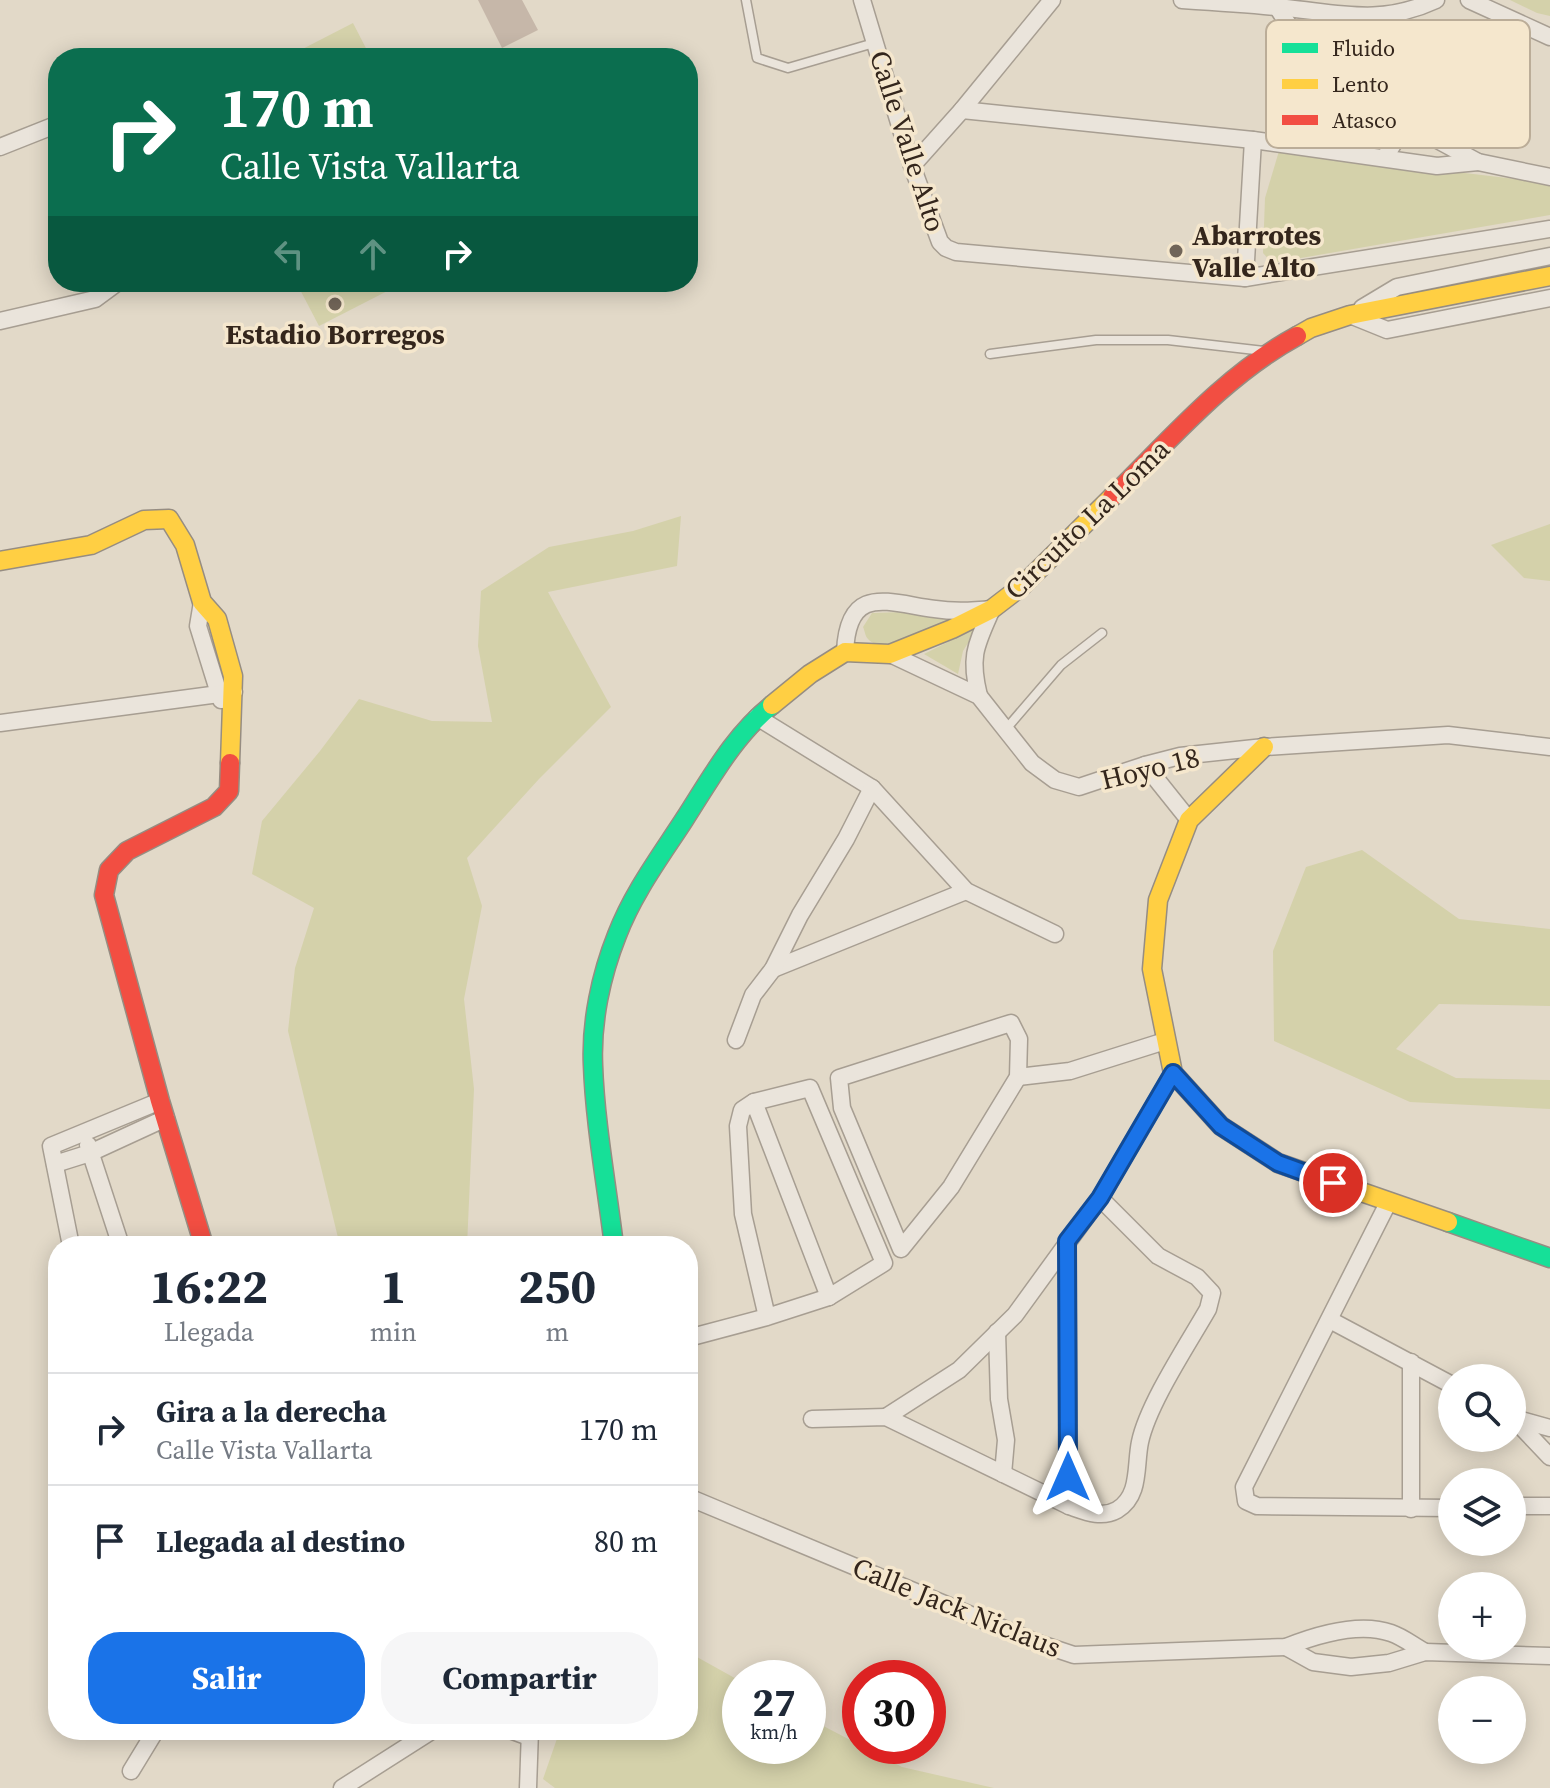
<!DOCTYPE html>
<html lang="es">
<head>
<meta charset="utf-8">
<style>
  :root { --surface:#fff; --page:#f6f6f7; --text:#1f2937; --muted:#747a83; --line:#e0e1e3; --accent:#1a73e8 }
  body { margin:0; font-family:"Source Serif 4",serif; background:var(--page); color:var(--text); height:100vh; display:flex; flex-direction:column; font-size:30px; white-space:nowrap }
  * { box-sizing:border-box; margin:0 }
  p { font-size:26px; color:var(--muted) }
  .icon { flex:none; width:44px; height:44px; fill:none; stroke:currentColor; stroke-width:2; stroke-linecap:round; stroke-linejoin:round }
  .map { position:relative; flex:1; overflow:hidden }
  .drawer { position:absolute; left:48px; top:1236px; width:650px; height:504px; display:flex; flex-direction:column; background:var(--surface); border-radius:32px; box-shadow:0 4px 20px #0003 }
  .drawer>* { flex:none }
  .guide { position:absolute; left:48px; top:48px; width:650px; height:244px; border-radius:32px; box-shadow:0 4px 20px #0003; background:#0b6e4f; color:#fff; overflow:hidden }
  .fabs { position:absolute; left:1438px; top:1364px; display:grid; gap:16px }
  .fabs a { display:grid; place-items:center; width:88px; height:88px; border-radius:50%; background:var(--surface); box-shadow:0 4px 20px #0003; font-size:40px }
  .speed { position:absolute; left:722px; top:1660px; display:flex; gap:16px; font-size:40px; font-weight:700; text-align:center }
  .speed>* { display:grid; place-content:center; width:104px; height:104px; border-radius:50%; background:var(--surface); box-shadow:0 4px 20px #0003; line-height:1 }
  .speed small { font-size:20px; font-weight:400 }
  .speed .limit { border:12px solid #d22; background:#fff; color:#111 }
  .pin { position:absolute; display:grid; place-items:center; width:68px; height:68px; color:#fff; margin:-34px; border:4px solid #fff; border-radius:50%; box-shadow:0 2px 8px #0007 }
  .me { position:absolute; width:88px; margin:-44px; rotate:0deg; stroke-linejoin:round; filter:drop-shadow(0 0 6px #0008) }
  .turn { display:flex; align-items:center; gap:28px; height:168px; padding:0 40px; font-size:36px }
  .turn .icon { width:104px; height:104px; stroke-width:2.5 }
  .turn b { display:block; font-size:56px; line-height:68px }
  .lanes { display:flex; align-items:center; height:76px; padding:0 40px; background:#0003; justify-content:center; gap:40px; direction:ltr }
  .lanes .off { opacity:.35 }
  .eta { display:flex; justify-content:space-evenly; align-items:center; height:136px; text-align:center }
  .eta b { font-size:48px; font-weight:700; line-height:56px }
  .cta { display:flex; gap:16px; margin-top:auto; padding:16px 40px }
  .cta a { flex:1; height:92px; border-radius:32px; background:var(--accent); color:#fff; font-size:32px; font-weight:700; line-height:92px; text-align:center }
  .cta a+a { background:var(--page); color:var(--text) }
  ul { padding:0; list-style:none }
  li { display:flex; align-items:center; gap:24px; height:112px; padding:0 40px; border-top:2px solid var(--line) }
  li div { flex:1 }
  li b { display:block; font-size:30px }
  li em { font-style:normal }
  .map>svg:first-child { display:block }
</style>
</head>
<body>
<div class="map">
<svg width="1550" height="1788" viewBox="0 0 1550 1788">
  <rect width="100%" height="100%" fill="#e2d9c8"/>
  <g fill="#d4d1aa">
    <polygon points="1510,0 1550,0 1550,16 1537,13"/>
    <polygon points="353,23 371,58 285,58"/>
    <polygon points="1279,151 1550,183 1550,215 1272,263 1263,253 1265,198"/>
    <polygon points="296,282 405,282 319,326"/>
    <polygon points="681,516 677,566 548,592 611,707 539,779 467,858 482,906 464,999 474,1089 467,1246 340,1246 288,1031 295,968 314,908 252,874 262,821 320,751 359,699 432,721 492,722 478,646 481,591 549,547 633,531"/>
    <polygon points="1550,524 1550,581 1524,578 1491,545"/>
    <path d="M903,612L960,619C942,627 884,658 868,639C865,636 865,631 863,627L872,613Z"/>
    <polygon points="978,627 963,651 958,674 924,654"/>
    <polygon points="1362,850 1459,919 1550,929 1550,1006 1439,1004 1396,1049 1456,1078 1550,1080 1550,1109 1410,1102 1274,1041 1273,951 1306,867"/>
    <polygon points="688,1652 740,1681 740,1746 808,1746 808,1718 902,1767 994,1788 555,1788 543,1779 560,1730 688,1730"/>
  </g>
  <polygon fill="#c6b7a9" points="478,0 522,0 538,30 502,48"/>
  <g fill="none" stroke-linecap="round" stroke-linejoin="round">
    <defs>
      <g id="lane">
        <polyline points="746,0 757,58 788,68 874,43"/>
        <polyline points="990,354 1096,340 1168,340 1264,351"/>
        <polyline points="1006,729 1061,665 1102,633"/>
      </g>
      <g id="street">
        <polyline points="862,0 912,166 940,242 946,248 956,252 1245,278 1550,229"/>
        <path d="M1182,0C1214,2 1245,4 1276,7C1336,12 1378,27 1436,0"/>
        <polyline points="1469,0 1550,37"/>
        <polyline points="1277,7 1306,52 1334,80 1393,116 1478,162 1550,177"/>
        <polyline points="962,110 1253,140 1437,166 1478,162"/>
        <polyline points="0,147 58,124"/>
        <polyline points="1385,157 1397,138 1393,116"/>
        <polyline points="912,166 962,110 1052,0"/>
        <polyline points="1245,278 1253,140"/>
        <polyline points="1362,308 1397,287 1550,256"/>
        <polyline points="1350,315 1387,330 1550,298"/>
        <polyline points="0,321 95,299 118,282"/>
        <polyline points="202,602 198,626 221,700"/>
        <path d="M845,652C848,583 888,603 935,609C954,612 973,611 992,609C976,645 969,656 979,696"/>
        <polyline points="890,654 979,696 1032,763 1055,780 1079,787 1145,765 1180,756 1264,747 1448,735 1550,747"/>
        <polyline points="757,717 872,788 966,891 1055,934"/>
        <polyline points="0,723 234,692"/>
        <polyline points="1145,765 1189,820"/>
        <polyline points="773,969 966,891"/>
        <polygon points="1011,1023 1019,1039 1018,1077 951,1187 901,1249 842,1108 839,1078"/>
        <polyline points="736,1040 753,995 773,969 800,915 846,839 872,788"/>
        <polyline points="1018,1077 1070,1071 1165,1041"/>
        <polyline points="754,1102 829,1297"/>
        <polyline points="88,1145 121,1246"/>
        <polyline points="55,1164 90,1153 166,1118"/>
        <polyline points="1388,1203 1244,1487 1246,1501 1257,1506 1452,1508"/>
        <polyline points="1067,1241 1069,1506"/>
        <polyline points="71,1246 51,1146 160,1101"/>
        <polyline points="1330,1320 1452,1385"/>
        <polyline points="997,1332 999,1399 1006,1440 1003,1474"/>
        <polyline points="688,1338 767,1317 829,1297 884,1263 810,1088 754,1102 742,1110 738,1126 743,1214 767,1317"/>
        <polyline points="1411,1362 1411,1509"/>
        <polyline points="886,1417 959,1370 1015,1315 1100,1198 1173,1073"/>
        <polyline points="1512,1417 1550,1457"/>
        <path d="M812,1419L886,1417L1069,1506C1084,1511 1101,1519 1117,1510C1141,1496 1135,1465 1140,1442C1148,1404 1188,1344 1208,1309L1212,1293L1197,1277L1158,1256L1100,1198"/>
        <polyline points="1517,1419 1550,1428"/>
        <path d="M688,1497L1038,1643L1074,1655L1286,1647C1316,1635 1360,1622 1391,1633C1403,1637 1414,1646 1425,1652"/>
        <polyline points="1512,1506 1550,1506"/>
        <polyline points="1286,1647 1313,1662 1351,1667 1389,1663 1425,1652 1550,1656"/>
        <polyline points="510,1730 529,1737"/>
        <polyline points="131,1771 156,1730"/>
        <polyline points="342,1788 433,1730"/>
        <polyline points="528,1788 530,1730"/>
      </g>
      <g id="fast">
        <polyline points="1448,1222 1550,1258"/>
        <path d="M614,1246C607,1187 595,1124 593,1065C591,1022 601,975 617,935C633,893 660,857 684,820C710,780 734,735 772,705"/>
      </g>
      <g id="slow">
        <polyline points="1297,336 1311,328 1350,315 1550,276"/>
        <polyline points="0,561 91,545 144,520 169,519 185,545 202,602 217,619 233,676 230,763"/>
        <polyline points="772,705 810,674 845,652 890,654 952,629 992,609 1022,586 1112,497"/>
        <polyline points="1264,747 1189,820 1158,900 1152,969 1173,1073 1221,1126 1278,1163 1448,1222"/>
      </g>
      <g id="jam">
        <path d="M1112,497C1170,440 1225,375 1297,336"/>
        <polyline points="204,1246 160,1101 104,895 109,870 127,851 214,807 229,791 230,763"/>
      </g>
    </defs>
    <use href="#lane" stroke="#a79e92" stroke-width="11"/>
    <use href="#street" stroke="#a79e92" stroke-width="19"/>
    <use href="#fast" stroke="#968d82" stroke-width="21"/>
    <use href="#slow" stroke="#968d82" stroke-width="21"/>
    <use href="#jam" stroke="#968d82" stroke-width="21"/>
    <use href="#lane" stroke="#eae4db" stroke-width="8"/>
    <use href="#street" stroke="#eae4db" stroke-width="16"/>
    <use href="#fast" stroke="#16e098" stroke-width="18"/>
    <use href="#slow" stroke="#ffcf43" stroke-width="18"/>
    <use href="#jam" stroke="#f24e42" stroke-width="18"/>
  </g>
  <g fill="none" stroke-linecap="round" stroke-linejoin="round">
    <defs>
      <polyline id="route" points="1068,1477 1067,1241 1100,1198 1173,1073 1221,1126 1278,1163 1333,1183"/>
    </defs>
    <use href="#route" stroke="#114b97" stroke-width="20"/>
    <use href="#route" stroke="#1a73e8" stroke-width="14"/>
  </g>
  <g fill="#716558" stroke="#f5e7cd" stroke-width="3">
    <circle cx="1176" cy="251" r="8"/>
    <circle cx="335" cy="304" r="8"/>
  </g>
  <g text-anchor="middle" stroke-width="7" stroke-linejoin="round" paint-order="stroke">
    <g font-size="28" fill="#34261c" stroke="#f5e7cd">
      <text transform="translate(908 141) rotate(72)" y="10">Calle Valle Alto</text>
      <text transform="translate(1087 519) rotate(-44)" y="10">Circuito La Loma</text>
      <text transform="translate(1150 768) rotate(-14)" y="10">Hoyo 18</text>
      <text transform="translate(957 1607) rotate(22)" y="10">Calle Jack Niclaus</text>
    </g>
    <g font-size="28" font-weight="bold" fill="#34261c" stroke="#f5e7cd" text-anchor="start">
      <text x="1192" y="245">Abarrotes<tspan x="1192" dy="32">Valle Alto</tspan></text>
      <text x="335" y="344" text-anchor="middle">Estadio Borregos</text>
    </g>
  </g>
  <rect x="1266" y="20" width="264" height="128" rx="12" fill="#f5e7cd" stroke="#bbad98" stroke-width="2"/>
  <rect x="1282" y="43" width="36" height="10" fill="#16e098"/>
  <rect x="1282" y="79" width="36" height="10" fill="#ffcf43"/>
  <rect x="1282" y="115" width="36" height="10" fill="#f24e42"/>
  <g font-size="22" fill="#34261c">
    <text x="1332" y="56">Fluido</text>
    <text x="1332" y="92">Lento</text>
    <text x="1332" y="128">Atasco</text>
  </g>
</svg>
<div class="fabs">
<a><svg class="icon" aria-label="search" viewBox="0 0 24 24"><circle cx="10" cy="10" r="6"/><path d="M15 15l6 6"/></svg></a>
<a><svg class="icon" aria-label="layers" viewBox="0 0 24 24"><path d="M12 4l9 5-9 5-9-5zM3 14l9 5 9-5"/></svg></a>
<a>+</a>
<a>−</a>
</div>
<div class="speed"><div>27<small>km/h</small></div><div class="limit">30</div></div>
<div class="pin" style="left:1333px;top:1183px;background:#d93025"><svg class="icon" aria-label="arrive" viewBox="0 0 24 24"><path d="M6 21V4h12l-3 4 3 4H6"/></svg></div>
<svg class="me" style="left:1068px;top:1477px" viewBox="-20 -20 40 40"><path d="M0-17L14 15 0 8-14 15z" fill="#1a73e8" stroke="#fff" stroke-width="4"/></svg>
<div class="guide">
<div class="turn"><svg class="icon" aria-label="right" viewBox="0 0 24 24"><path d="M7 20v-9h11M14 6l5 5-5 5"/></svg><div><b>170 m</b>Calle Vista Vallarta</div></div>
<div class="lanes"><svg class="icon off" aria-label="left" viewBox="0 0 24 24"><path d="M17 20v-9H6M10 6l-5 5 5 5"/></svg><svg class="icon off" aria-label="ahead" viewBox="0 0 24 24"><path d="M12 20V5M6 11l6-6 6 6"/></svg><svg class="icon" aria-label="right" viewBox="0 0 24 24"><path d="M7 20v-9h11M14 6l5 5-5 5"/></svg></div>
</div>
<section class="drawer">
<div class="eta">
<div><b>16:22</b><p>Llegada</p></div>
<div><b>1</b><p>min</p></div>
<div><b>250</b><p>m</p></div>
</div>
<ul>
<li><svg class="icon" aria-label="right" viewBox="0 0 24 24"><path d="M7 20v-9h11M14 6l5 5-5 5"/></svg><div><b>Gira a la derecha</b><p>Calle Vista Vallarta</p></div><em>170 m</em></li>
<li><svg class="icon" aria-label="arrive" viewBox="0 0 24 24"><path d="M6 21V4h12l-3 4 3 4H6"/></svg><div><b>Llegada al destino</b></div><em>80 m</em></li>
</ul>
<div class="cta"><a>Salir</a><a>Compartir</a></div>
</section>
</div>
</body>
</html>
